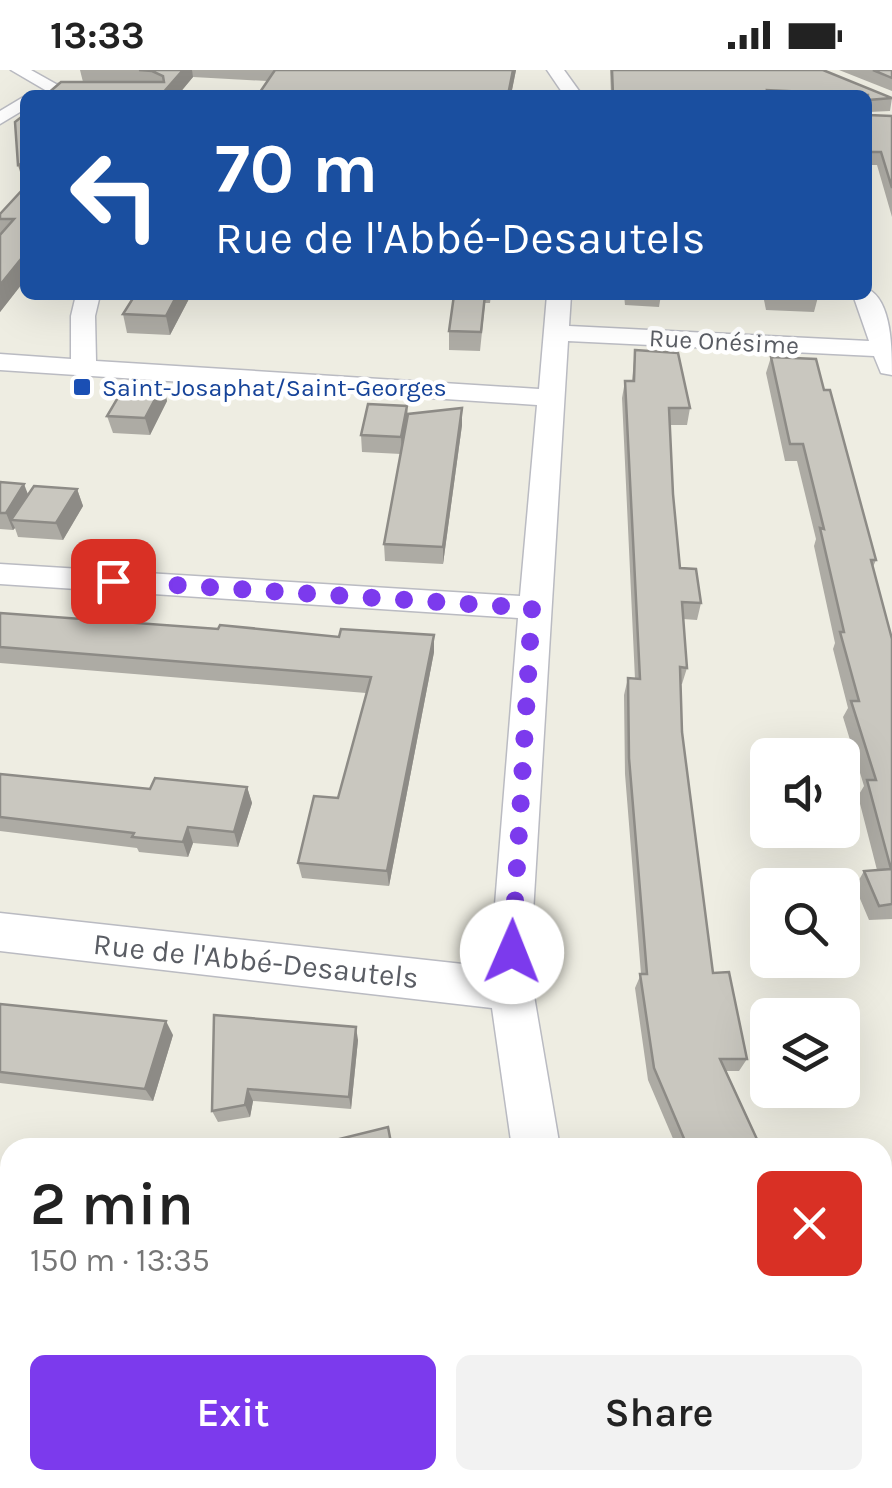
<!DOCTYPE html>
<html lang="en">
<head>
<meta charset="utf-8">
<style>
  :root { --surface:#fff; --page:#f2f2f2; --text:#222; --muted:#767676; --accent:#7c3aed }
  body { margin:0; font-family:Karla,sans-serif; background:var(--page); color:var(--text); height:100vh; display:flex; flex-direction:column; font-size:38px; white-space:nowrap }
  * { box-sizing:border-box; margin:0 }
  p { font-size:32px; color:var(--muted) }
  .icon { flex:none; width:55px; height:55px; fill:none; stroke:currentColor; stroke-width:2; stroke-linecap:round; stroke-linejoin:round }
  .map { position:relative; flex:1; overflow:hidden }
  .panel { position:absolute; left:0px; top:1068px; width:892px; height:352px; display:flex; flex-direction:column; background:var(--surface); border-radius:30px 30px 0 0; box-shadow:0 10px 40px #0002 }
  .panel>* { flex:none }
  .banner { position:absolute; left:20px; top:20px; width:852px; height:210px; border-radius:15px; box-shadow:0 10px 40px #0002; background:#1a4fa0; color:#fff; overflow:hidden }
  .tools { position:absolute; left:750px; top:668px; display:grid; gap:20px }
  .tools a { display:grid; place-items:center; width:110px; height:110px; border-radius:15px; background:var(--surface); box-shadow:0 10px 40px #0002; font-size:50px }
  .pin { position:absolute; display:grid; place-items:center; width:85px; height:85px; color:#fff; margin:-42px; border-radius:20px; box-shadow:0 5px 15px #0006 }
  .me { position:absolute; width:110px; margin:-55px; rotate:1deg; stroke-linejoin:round; filter:drop-shadow(0 0 8px #0008) }
  .turn { display:flex; align-items:center; gap:35px; height:210px; padding:0 30px; font-size:45px }
  .turn .icon { width:130px; height:130px; stroke-width:2.5 }
  .turn b { display:block; font-size:70px; line-height:85px }
  .round { display:grid; place-items:center; flex:none; width:105px; height:105px; border-radius:15px; background:var(--page) }
  .head { display:flex; align-items:center; justify-content:space-between; height:170px; padding:0 30px }
  h1 { font-size:60px; font-weight:600; line-height:75px }
  .button { display:flex; gap:20px; margin-top:auto; padding:20px 30px }
  .button a { flex:1; height:115px; border-radius:15px; background:var(--accent); color:#fff; font-size:40px; font-weight:600; line-height:115px; text-align:center }
  .button a+a { background:var(--page); color:var(--text) }
  .status { display:flex; justify-content:space-between; align-items:center; height:70px; padding:0 50px; background:var(--surface); direction:ltr }
  .status svg { height:28px; fill:currentColor }
  .map>svg:first-child { display:block }
</style>
</head>
<body>
<div class="status"><b>13:33</b><svg viewBox="0 0 49 12"><path d="M0 12V9h3v3zM5 12V6h3v6zM10 12V3h3v9zM15 12V0h3v12zM26 1h20v11H26zM47 4h2v5h-2z"/></svg></div>
<div class="map">
<svg width="892" height="1418" viewBox="0 0 892 1418">
  <rect width="100%" height="100%" fill="#eeede2"/>
  <g fill="none" stroke-linecap="round" stroke-linejoin="round">
    <defs>
      <g id="minor">
        <polygon points="11,0 31,0 56,14 155,20 164,25 52,24"/>
        <polygon points="547,0 564,0 582,25 564,25"/>
        <polygon points="25,26 25,39 0,54 0,41"/>
        <path d="M868,219C892,231 892,280 892,305L881,303L874,286L568,271L533,843V920L560,1078H512L492,938L0,881V843L490,897L518,548L0,514V494L520,526L537,335L0,300V284L71,289V246L76,225H100L95,246L96,291L539,319L547,225H571L569,256L869,271L853,225H868Z"/>
        <polygon points="614,1410 672,1410 675,1418 617,1418"/>
      </g>
    </defs>
    <use href="#minor" stroke="#babbc2" stroke-width="3"/>
    <use href="#minor" fill="#fff" fill-rule="evenodd"/>
  </g>
  <g fill="#adaba4">
    <polygon points="80,0 516,0 511,25 258,25 267,11 193,7 178,25 83,12"/>
    <polygon points="610,0 823,0 892,28 890,41 869,42 869,45 892,46 892,147 877,95 868,95 868,25 611,25"/>
    <polygon points="839,0 892,0 892,21"/>
    <polygon points="25,117 25,210 0,242 0,144"/>
    <polygon points="135,225 191,225 170,265 127,263 123,244"/>
    <polygon points="454,225 491,225 490,233 485,233 480,281 449,280 449,261"/>
    <polygon points="624,225 661,225 659,237 625,235"/>
    <polygon points="763,225 817,225 818,227 814,242 766,240"/>
    <polygon points="635,280 690,338 687,355 669,355 673,424 680,498 701,533 697,550 683,549 687,598 682,614 681,614 682,662 713,903 747,989 739,1001 725,1001 761,1078 677,1078 648,1010 635,918 641,904 625,704 624,625 628,608 635,609 622,328 625,311 632,311"/>
    <polygon points="771,287 876,490 873,497 892,569 892,849 869,850 855,817 864,801 877,800 858,726 864,716 843,647 848,638 833,579 835,573 814,476 816,469 797,391 785,391 766,303"/>
    <polygon points="163,314 167,331 150,365 113,363 107,346"/>
    <polygon points="462,338 462,355 443,494 385,491 384,474 401,384 362,382 361,365 407,349"/>
    <polygon points="0,412 28,424 77,419 83,436 63,470 18,467 15,458 13,460 0,459"/>
    <polygon points="0,543 339,567 434,565 434,582 389,816 302,808 298,793 338,728 366,623 0,593"/>
    <polygon points="0,704 150,719 247,717 252,733 238,777 193,773 188,787 139,782 137,778 0,761"/>
    <polygon points="0,934 173,965 153,1031 0,1013"/>
    <polygon points="214,945 358,970 351,1039 253,1031 250,1047 218,1052 212,1041"/>
    <polygon points="821,1410 882,1410 892,1418 825,1418"/>
  </g>
  <g fill="#8d8b86">
    <polygon points="183,0 192,0 193,7 178,25 161,25"/>
    <polygon points="513,0 516,0 511,25 508,25"/>
    <polygon points="25,93 25,111 23,112 18,95"/>
    <polygon points="25,184 25,210 0,242 0,215"/>
    <polygon points="177,225 191,225 170,265 166,246"/>
    <polygon points="163,314 167,331 150,365 145,348"/>
    <polygon points="407,336 408,353 402,384 401,367"/>
    <polygon points="462,338 462,355 443,494 443,477"/>
    <polygon points="24,414 31,432 11,450 15,458 13,460 6,443"/>
    <polygon points="77,419 83,436 63,470 56,453"/>
    <polygon points="434,565 434,582 389,816 387,801"/>
    <polygon points="247,717 252,733 238,777 234,762"/>
    <polygon points="188,757 193,773 188,787 183,772"/>
    <polygon points="166,951 173,965 153,1031 145,1019"/>
    <polygon points="356,957 358,970 351,1039 349,1027"/>
    <polygon points="248,1019 253,1031 250,1047 245,1035"/>
    <polygon points="150,1410 164,1410 162,1418 148,1418"/>
  </g>
  <g fill="#c9c7bf" stroke="#8d8b86" stroke-width="2.5">
    <polygon points="139,0 183,0 161,25 46,25 61,12 164,12 163,6 152,1"/>
    <polygon points="275,0 513,0 508,25 258,25"/>
    <polygon points="612,0 823,0 892,28 869,30 869,45 892,46 892,118 881,82 868,82 868,25 767,20 768,25 613,25"/>
    <polygon points="873,0 892,0 892,8"/>
    <polygon points="25,44 25,93 18,95 15,52"/>
    <polygon points="25,117 25,184 0,215 0,165 14,149 0,149 0,144"/>
    <polygon points="135,225 177,225 166,246 123,244"/>
    <polygon points="454,225 485,225 481,262 449,261"/>
    <polygon points="770,225 817,225 818,227 770,226"/>
    <polygon points="635,280 678,283 690,338 669,338 673,424 680,498 696,499 701,533 682,532 687,598 680,597 682,662 713,903 729,902 747,989 720,989 761,1078 688,1078 654,998 640,904 647,904 629,688 628,608 640,609 625,311 634,311"/>
    <polygon points="771,287 816,289 824,320 830,320 876,490 871,490 892,569 892,834 879,836 864,801 891,799 867,710 876,710 851,631 859,631 840,562 844,562 820,458 824,459 803,374 790,374"/>
    <polygon points="127,312 163,314 145,348 107,346"/>
    <polygon points="368,334 407,336 401,367 361,365"/>
    <polygon points="462,338 443,477 384,474 408,344"/>
    <polygon points="0,412 24,414 6,443 0,443"/>
    <polygon points="34,416 77,419 56,453 11,450"/>
    <polygon points="0,543 218,559 220,555 339,567 341,559 434,565 387,801 298,793 314,726 338,728 371,607 0,577"/>
    <polygon points="0,704 150,719 155,708 247,717 234,762 188,757 183,772 132,767 134,763 0,747"/>
    <polygon points="0,934 166,951 145,1019 0,1002"/>
    <polygon points="214,945 356,957 349,1027 248,1019 245,1035 212,1041"/>
    <polygon points="388,1057 392,1078 307,1078 307,1077"/>
    <polygon points="0,1219 10,1220 10,1331 0,1330"/>
    <polygon points="882,1329 892,1347 892,1418 839,1418 835,1410 882,1410"/>
    <polygon points="61,1410 150,1410 148,1418 58,1418"/>
    <polygon points="345,1410 456,1410 457,1418 346,1418"/>
  </g>
  <g fill="none" stroke-linecap="round" stroke-linejoin="round">
    <polyline stroke="#7c3aed" stroke-width="18" stroke-dasharray="0 32.4" points="113,511 532,538 512,882"/>
  </g>
  <rect fill="#1a4fb4" stroke="#fff" stroke-width="4" x="72" y="307" width="20" height="20" rx="5"/>
  <g text-anchor="middle" stroke-width="9" stroke-linejoin="round" paint-order="stroke">
    <g font-size="25" fill="#5a5d64" stroke="#fff">
      <text transform="translate(724 271) rotate(3)" y="9">Rue Onésime</text>
    </g>
    <g font-size="25" fill="#164399" stroke="#fff" text-anchor="start">
      <text x="102" y="326">Saint-Josaphat/Saint-Georges</text>
    </g>
    <g font-size="30" fill="#5a5d64" stroke="#fff">
      <text transform="translate(256 891) rotate(6)" y="10">Rue de l'Abbé-Desautels</text>
    </g>
  </g>
</svg>
<div class="tools">
<a><svg class="icon" aria-label="sound" viewBox="0 0 24 24"><path d="M4 9h4l5-4v14l-5-4H4zM17 9q2 3 0 6"/></svg></a>
<a><svg class="icon" aria-label="search" viewBox="0 0 24 24"><circle cx="10" cy="10" r="6"/><path d="M15 15l6 6"/></svg></a>
<a><svg class="icon" aria-label="layers" viewBox="0 0 24 24"><path d="M12 4l9 5-9 5-9-5zM3 14l9 5 9-5"/></svg></a>
</div>
<div class="pin" style="left:113px;top:511px;background:#d93025"><svg class="icon" aria-label="arrive" viewBox="0 0 24 24"><path d="M6 21V4h12l-3 4 3 4H6"/></svg></div>
<svg class="me" style="left:512px;top:882px" viewBox="-20 -20 40 40"><circle r="19" fill="#fff"/><path d="M0-13L10 11 0 6-10 11z" fill="#7c3aed"/></svg>
<div class="banner">
<div class="turn"><svg class="icon" aria-label="left" viewBox="0 0 24 24"><path d="M17 20v-9H6M10 6l-5 5 5 5"/></svg><div><b>70 m</b>Rue de l'Abbé-Desautels</div></div>
</div>
<section class="panel">
<div class="head"><div><h1>2 min</h1><p>150 m · 13:35</p></div><a class="round" style="background:#d93025;color:#fff"><svg class="icon" aria-label="close" viewBox="0 0 24 24"><path d="M6 6l12 12M18 6L6 18"/></svg></a></div>
<div class="button"><a>Exit</a><a>Share</a></div>
</section>
</div>
</body>
</html>
